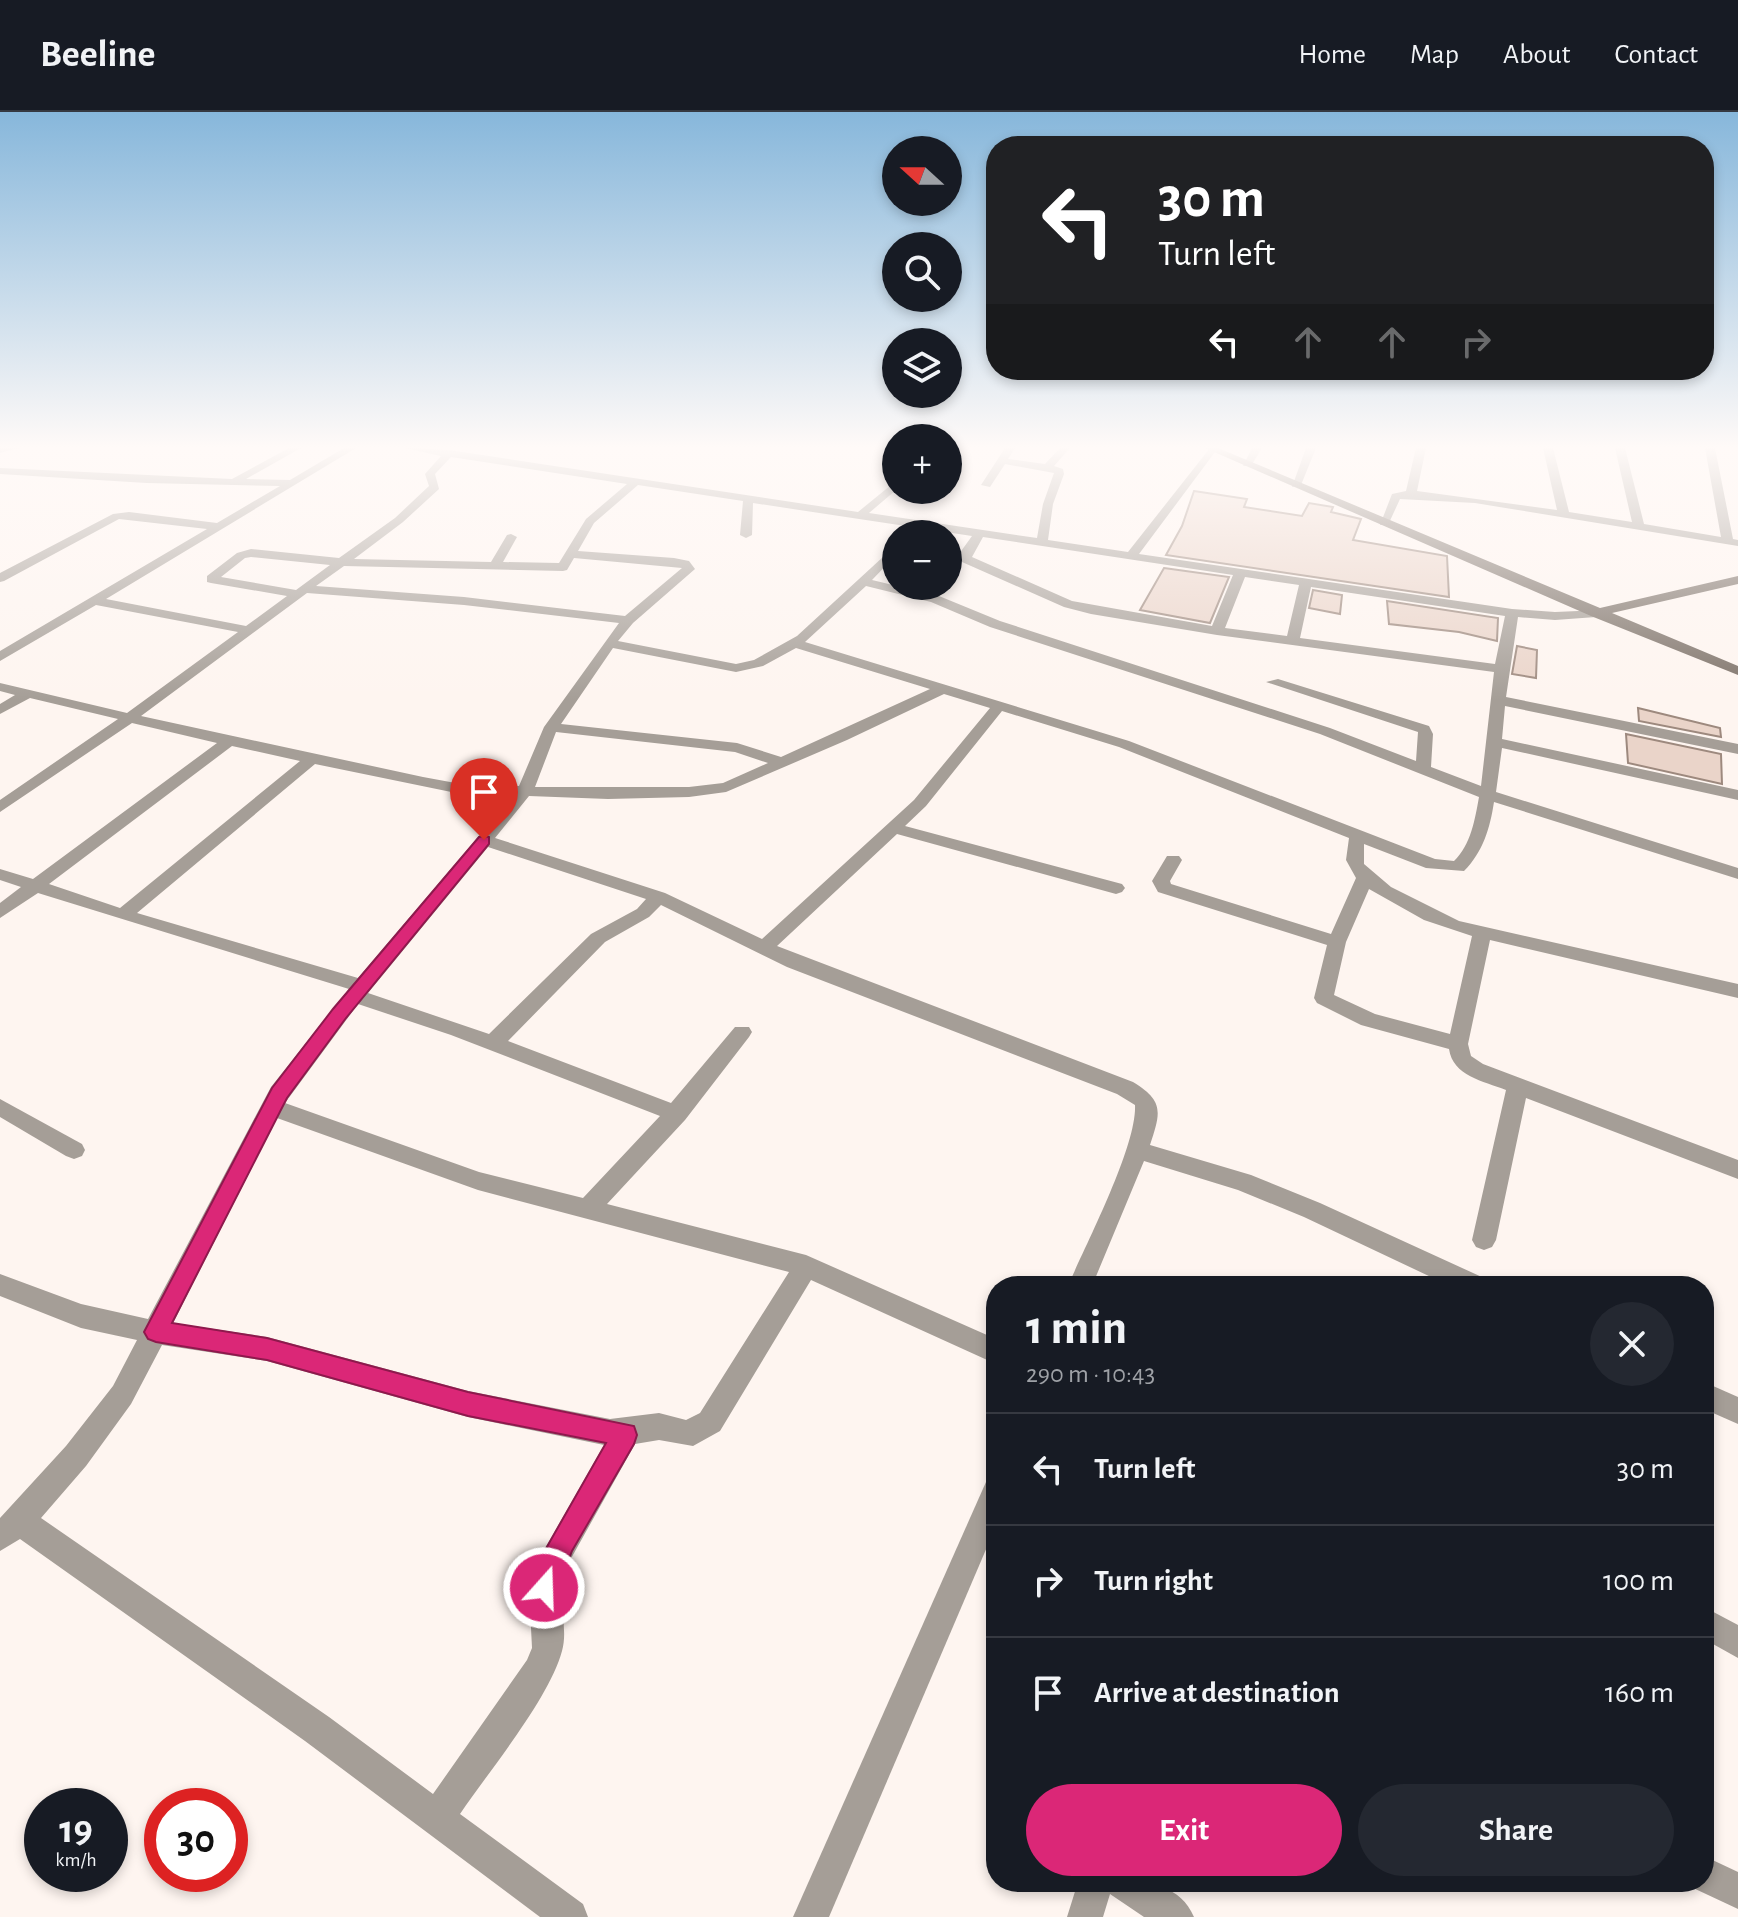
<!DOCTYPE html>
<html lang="en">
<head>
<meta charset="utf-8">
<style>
  :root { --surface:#171b24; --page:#242831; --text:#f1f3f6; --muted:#9ea1a6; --line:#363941; --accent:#db2777 }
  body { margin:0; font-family:"Alegreya Sans",sans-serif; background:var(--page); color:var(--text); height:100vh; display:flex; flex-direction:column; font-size:30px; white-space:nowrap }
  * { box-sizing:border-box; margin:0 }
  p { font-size:26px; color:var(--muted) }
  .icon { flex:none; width:44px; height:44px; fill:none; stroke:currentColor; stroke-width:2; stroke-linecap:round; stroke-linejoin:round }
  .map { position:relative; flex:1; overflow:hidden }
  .panel { position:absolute; left:986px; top:1164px; width:728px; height:616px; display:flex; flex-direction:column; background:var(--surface); border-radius:32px; box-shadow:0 4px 12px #0003 }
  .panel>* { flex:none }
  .hud { position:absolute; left:986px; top:24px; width:728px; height:244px; border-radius:32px; box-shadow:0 4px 12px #0003; background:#202124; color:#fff; overflow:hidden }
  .needle { width:52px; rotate:291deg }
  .fabs { position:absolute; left:882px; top:24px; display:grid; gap:16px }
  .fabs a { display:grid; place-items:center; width:80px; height:80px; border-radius:50%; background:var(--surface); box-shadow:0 4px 12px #0003; font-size:40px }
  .speed { position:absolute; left:24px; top:1676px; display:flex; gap:16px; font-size:40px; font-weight:700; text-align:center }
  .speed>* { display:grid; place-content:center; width:104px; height:104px; border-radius:50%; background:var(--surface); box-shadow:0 4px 12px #0003; line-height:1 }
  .speed small { font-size:20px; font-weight:400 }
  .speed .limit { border:12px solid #d22; background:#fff; color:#111 }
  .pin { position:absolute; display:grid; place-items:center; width:68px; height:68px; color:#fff; margin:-82px -34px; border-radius:50% 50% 50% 0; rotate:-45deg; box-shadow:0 0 8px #0007 }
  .pin .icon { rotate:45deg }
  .me { position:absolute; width:88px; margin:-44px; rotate:20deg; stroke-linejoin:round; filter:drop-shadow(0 0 6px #0008) }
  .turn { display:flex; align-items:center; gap:28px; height:168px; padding:0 40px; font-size:36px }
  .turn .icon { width:104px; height:104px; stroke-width:2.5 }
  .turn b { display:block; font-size:56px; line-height:68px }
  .lanes { display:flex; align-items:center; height:76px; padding:0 40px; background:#0003; justify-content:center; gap:40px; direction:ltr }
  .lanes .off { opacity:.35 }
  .round { display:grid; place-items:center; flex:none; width:84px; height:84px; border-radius:42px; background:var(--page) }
  .overview { display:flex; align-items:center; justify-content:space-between; height:136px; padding:0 40px }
  h1 { font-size:48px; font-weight:700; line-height:60px }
  .primary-button { display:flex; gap:16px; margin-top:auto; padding:16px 40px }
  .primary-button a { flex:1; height:92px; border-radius:48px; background:var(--accent); color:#fff; font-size:32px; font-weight:700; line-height:92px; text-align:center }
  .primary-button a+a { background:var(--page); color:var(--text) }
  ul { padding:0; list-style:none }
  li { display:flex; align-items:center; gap:24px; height:112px; padding:0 40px; border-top:2px solid var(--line) }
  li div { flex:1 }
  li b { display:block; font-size:30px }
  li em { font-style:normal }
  header { display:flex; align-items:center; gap:48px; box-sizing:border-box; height:112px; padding:0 40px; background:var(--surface); border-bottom:2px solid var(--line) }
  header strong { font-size:38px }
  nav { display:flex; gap:44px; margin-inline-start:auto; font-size:28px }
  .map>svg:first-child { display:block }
</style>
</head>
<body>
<header>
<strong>Beeline</strong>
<nav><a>Home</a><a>Map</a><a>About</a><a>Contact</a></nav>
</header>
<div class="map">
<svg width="1738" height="1805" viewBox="0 0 1738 1805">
  <rect width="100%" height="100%" fill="#fef5f0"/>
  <g fill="#ead4c9" stroke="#9d897e" stroke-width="2">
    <polygon points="1194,379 1247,387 1244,395 1302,404 1309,391 1333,395 1331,400 1361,407 1353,428 1447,444 1449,485 1166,443 1182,414"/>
    <polygon points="1164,456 1229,465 1210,511 1140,498"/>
    <polygon points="1313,478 1342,483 1340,502 1309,496"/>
    <polygon points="1387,489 1498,506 1497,529 1459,520 1389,512"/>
    <polygon points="1517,534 1537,538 1536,566 1512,562"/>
    <polygon points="1638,596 1720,616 1721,625 1639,609"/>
    <polygon points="1626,622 1721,642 1722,672 1628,651"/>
  </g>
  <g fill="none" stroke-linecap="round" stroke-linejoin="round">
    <g fill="#a59e97" fill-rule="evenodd">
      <polygon points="0,336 19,336 0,341"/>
      <path d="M289,336H301L246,367L290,368L344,336H356L106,487L246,514L287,484L211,471L207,470V464L237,441L251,437L339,446L395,406L429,374L425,362L441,344L405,336L449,338L858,400L896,369V378L869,401L1037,426L1043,392L1054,361L1005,352L990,375L981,373L1005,336H1015L1008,347L1045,352L1060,336H1070L1054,354L1063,357L1064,362L1053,392L1048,428L1128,440L1210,336H1218L1139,442L1512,497L1555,500L1601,498V504L1596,505L1555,508L1518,505L1506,585L1738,632V642L1505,594L1502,627L1738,678V688L1502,636L1496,680L1738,756V767L1494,690C1490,716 1483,740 1464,759L1426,756L1364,732V752L1391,775L1459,809L1738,872V886L1490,828L1468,932L1471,944L1483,952L1738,1048V1067L1526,986L1496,1128L1492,1135L1484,1138L1476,1135L1472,1128L1506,978C1483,969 1453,964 1449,937L1361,913L1317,891L1314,886L1327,833L1158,780L1152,769L1167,744H1179L1182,748L1170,769L1171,772L1331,822L1356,766L1346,748L1349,726L1119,635L1002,599L926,694L905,714L1122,772L1125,776L1122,780L1116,782L897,722L777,834L1133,970C1164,989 1161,1000 1150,1033L1251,1063L1320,1091L1484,1166L1487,1174H1450L1304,1105L1238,1078L1144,1049L1092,1174H1068C1086,1132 1137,1034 1135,993L1117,982L787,855L661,793L649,805L605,830L508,929L671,991L735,915H749L752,920L749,925L685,1008L607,1092L806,1143L996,1227V1252L811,1168L720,1319L693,1334L659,1328L635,1332L564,1459C556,1486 569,1515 562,1539C549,1587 489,1659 460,1702L583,1792L588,1805H540L305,1629L20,1427L0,1439V1406L66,1334L113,1274L137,1228L81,1216L0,1184V1162L81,1192L148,1207L271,975L349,877L38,781L0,806V791L21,775L0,768V757L33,767L217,631L132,611L0,700V688L118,607L30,586L0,602V592L15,583L0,579V571L127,601L238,520L96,493L0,549V539L207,417L119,407L4,469L0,470V461L113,402L129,400L217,411L280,374L147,371L0,362V356L232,367ZM451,345L627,372L586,407L559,451L503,450L517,425L511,422L507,423L491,450L354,447L403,410L439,377L435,362ZM638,373L743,389L740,423L746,426L752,423L753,391L972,424L959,442L962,450L1064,495L1091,502L1217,523L1494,560L1481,674L1431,655L1433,622L1429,614L1278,567L1266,570L1418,620L1416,649L1330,616L1000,509L939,484L872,468L896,443V433L797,524L754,548L736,552L618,529L633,511L695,457L689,449L674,446L578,439L594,411ZM983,425L1233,463L1212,514L1072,489L972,445ZM251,445L330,453L296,478L221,465L245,446ZM574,446L682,456L625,504L464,485L316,474L344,454L563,459L567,458ZM1245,465L1299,473L1287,524L1225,516ZM866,474L931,490L990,515L1320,622L1479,685C1475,707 1471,733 1454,749L1435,747L1129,629L805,530ZM1311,475L1505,504L1495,552L1300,526ZM307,481L464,493L619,511L544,615L519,674L461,672L423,665L141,604ZM613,536L736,560L763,554L796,536L930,577L781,645L737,631L561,612ZM944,582L990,596L914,688L762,827L665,781L495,726L529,684L608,687L689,685L726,680L847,628ZM556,620L735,640L768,651L723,671L689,675H535ZM232,634L300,649L120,796L49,772ZM315,652L461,682L513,684L358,866L137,801ZM488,735L646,787L637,797L591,822L489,922L368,881ZM1369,777L1424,808L1472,824L1450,922L1375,902L1334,883L1346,830ZM358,892L451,923L660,1004L583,1086L479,1060L285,991ZM277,1006L478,1078L789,1160L700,1301L686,1308L659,1301L610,1307L468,1279L267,1225L173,1211ZM162,1233L267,1249L468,1305L604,1333L535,1454L529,1476L532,1536L527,1548L433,1682L329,1605L41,1406L86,1354L131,1292Z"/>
      <polygon points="1252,336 1262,336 1251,354 1243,354"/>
      <polygon points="1306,336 1316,336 1301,373 1292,375"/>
      <polygon points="1416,336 1426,336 1417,379 1557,398 1543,336 1553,336 1569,400 1632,410 1615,336 1625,336 1644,412 1721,425 1705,336 1715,336 1733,427 1738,428 1738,434 1475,391 1400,387 1388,413 1380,413 1392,382 1406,379"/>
      <polygon points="0,987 82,1032 85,1038 82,1044 74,1047 66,1044 0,1005"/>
      <polygon points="1704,1270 1738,1285 1738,1312 1704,1297"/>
      <polygon points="996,1366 996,1414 829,1805 793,1805 986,1370"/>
      <polygon points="1704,1495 1738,1513 1738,1546 1704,1527"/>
      <polygon points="1704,1744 1738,1760 1738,1797 1691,1775 1690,1770 1704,1770"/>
      <path d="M1078,1770C1118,1770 1175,1760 1194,1805H1144L1110,1782L1103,1805H1067Z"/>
    </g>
    <polygon fill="#7e736a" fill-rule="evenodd" points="1205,336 1218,336 1600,496 1738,464 1738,472 1612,501 1738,554 1738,563 1591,504"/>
  </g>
  <linearGradient id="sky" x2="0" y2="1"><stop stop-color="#87b7db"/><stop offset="0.57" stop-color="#fffaf8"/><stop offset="1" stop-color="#fffaf8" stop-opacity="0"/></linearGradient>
  <rect width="1738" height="588" fill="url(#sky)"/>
  <polygon fill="#db2777" stroke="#8e194d" stroke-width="2" points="484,724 489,725 489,732 346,906 287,986 172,1211 267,1226 468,1280 634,1314 637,1323 634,1332 572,1439 554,1486 544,1490 535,1486 531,1476 536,1454 606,1331 468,1304 267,1248 156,1230 148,1227 144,1220 272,976 333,897 479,725"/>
</svg>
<div class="fabs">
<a><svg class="needle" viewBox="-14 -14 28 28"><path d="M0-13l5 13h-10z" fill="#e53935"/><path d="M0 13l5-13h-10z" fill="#9ea1a6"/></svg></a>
<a><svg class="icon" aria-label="search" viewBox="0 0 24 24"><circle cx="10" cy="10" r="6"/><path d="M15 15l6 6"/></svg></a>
<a><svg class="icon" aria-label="layers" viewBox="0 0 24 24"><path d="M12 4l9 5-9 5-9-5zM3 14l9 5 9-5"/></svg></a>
<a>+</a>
<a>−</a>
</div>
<div class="speed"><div>19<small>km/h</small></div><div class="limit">30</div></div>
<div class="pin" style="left:484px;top:728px;background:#d93025"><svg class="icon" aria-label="arrive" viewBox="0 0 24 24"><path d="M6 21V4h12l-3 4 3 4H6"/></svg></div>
<svg class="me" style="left:544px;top:1476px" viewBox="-20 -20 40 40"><circle r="17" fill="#db2777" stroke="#fff" stroke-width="3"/><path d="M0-11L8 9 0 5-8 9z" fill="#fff"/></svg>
<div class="hud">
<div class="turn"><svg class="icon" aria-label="left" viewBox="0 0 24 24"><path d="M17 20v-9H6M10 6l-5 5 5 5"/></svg><div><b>30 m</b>Turn left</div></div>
<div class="lanes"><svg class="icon" aria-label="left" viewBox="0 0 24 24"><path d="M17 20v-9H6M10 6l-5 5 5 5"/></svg><svg class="icon off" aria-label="ahead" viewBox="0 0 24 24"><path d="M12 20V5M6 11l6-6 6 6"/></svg><svg class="icon off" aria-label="ahead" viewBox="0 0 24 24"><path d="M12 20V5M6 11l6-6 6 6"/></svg><svg class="icon off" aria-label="right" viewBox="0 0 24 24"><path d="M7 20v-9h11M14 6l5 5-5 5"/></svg></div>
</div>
<section class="panel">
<div class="overview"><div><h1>1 min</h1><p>290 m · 10:43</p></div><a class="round"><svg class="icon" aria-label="close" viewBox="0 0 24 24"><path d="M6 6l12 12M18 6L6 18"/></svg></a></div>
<ul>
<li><svg class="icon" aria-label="left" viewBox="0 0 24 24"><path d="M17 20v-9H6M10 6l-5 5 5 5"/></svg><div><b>Turn left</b></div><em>30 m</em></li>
<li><svg class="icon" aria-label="right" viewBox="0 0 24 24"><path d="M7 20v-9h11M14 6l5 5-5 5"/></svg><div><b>Turn right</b></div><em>100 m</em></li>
<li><svg class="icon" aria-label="arrive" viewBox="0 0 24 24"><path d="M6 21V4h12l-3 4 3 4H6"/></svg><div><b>Arrive at destination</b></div><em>160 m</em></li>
</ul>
<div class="primary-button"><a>Exit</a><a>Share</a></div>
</section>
</div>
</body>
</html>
